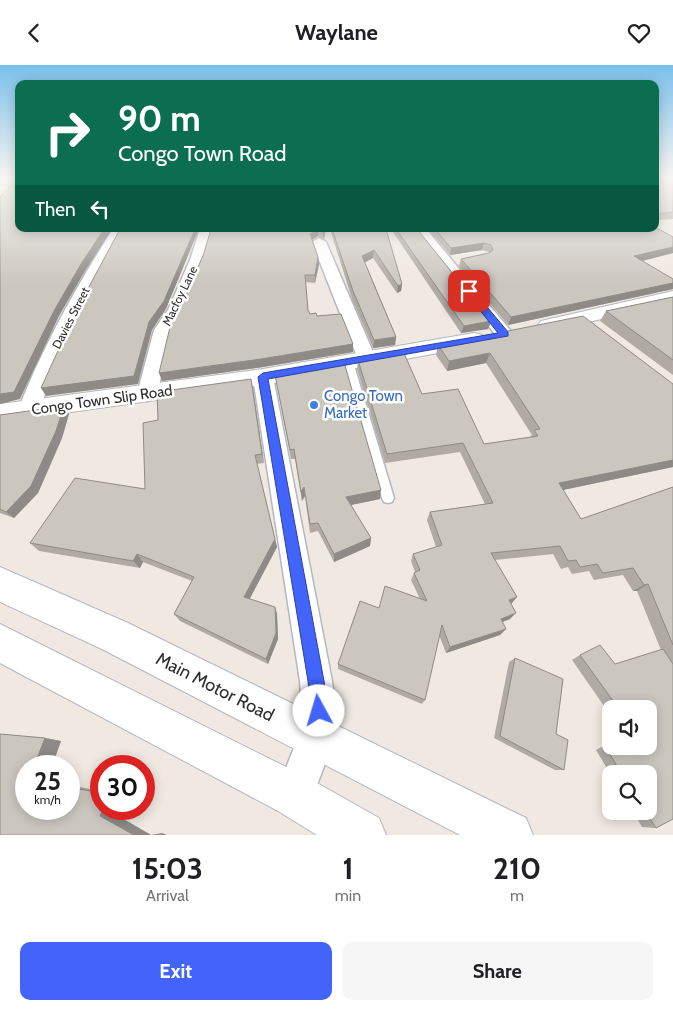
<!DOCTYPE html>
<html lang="en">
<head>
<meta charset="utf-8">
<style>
  :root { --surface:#fff; --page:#f6f6f6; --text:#202124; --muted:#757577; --accent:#4264fb }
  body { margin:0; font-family:Cabin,sans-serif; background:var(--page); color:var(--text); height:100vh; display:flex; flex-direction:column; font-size:19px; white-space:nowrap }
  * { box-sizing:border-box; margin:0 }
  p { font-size:16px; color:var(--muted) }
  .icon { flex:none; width:28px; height:28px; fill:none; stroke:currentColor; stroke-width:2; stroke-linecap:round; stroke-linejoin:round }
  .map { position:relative; height:770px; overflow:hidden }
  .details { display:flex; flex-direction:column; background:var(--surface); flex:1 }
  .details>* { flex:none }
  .top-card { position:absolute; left:15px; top:15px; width:644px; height:152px; border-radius:10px; box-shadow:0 2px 12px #0003; background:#0b6e4f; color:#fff; overflow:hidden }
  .controls { position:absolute; left:602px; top:635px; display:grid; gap:10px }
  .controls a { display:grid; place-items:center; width:55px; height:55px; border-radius:10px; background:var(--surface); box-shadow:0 2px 12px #0003; font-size:25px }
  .speed { position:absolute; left:15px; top:690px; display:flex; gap:10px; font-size:25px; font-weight:700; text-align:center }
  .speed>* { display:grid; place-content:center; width:65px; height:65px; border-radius:50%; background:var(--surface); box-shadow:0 2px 12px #0003; line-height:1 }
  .speed small { font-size:12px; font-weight:400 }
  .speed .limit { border:8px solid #d22; background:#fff; color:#111 }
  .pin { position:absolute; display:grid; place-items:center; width:42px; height:42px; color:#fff; margin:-21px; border-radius:10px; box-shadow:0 2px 8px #0006 }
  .me { position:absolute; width:55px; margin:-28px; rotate:354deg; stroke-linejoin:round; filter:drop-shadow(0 0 4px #0008) }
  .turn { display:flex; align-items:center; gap:18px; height:105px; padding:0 20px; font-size:22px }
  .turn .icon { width:65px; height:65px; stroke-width:2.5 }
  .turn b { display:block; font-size:35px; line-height:42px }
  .then { display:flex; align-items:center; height:48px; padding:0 20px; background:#0003; gap:10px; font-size:19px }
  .eta { display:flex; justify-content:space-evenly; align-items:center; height:85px; text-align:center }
  .eta b { font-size:30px; font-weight:700; line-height:35px }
  .button { display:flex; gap:10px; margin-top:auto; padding:10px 20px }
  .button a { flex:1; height:58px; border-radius:10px; background:var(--accent); color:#fff; font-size:20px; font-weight:700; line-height:58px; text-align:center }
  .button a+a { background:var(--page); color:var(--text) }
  header { display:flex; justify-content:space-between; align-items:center; height:65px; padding:0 20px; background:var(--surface); font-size:22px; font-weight:700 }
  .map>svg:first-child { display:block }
</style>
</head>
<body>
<header><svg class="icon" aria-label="back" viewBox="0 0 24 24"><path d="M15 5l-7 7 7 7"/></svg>Waylane<svg class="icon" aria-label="heart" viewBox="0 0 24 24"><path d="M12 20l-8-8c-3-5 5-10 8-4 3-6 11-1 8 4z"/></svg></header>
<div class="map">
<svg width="673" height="770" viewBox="0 0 673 770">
  <rect width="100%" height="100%" fill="#efe9e1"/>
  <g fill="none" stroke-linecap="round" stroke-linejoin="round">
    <defs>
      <polygon id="lane" points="348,294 353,297 394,433 392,437 388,438 384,437 382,433 343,297"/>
      <g id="street">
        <path d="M113,164H125C99,210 77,257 55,304C48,319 44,336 35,350L28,352L21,350L18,345C42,283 77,220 113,164Z"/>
        <polygon points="200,164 212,164 204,195 184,245 172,265 157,329 154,334 147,336 140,334 137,329 154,265 168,245 190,195"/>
        <polygon points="413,164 426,164 510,265 513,269 510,273 504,274 498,273"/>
        <polygon points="319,173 326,177 376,294 374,298 367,300 360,298 358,294 312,177"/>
        <path d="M263,306L270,307L273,312L332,616C333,626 336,637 336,647C335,679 320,713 307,743L294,749L281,743L275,730L298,673L302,646L300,616L253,312L256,307Z"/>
      </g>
      <g id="secondary">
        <polygon points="673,226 673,238 548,266 541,264 538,260 541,256"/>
        <polygon points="474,268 482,270 485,275 482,280 263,320 0,357 0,339 263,304"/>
        <polygon points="0,502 128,558 526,753 533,770 460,770 102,584 0,537"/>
        <polygon points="0,559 310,714 379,753 386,770 317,770 278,746 0,598"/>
      </g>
    </defs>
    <use href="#lane" stroke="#b4b7c1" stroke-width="3"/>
    <use href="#street" stroke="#b4b7c1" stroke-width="3"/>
    <use href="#secondary" stroke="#b4b7c1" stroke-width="2"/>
    <use href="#lane" fill="#fff" fill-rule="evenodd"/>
    <use href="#street" fill="#fff" fill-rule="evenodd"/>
    <use href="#secondary" fill="#fff" fill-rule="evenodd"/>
  </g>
  <g fill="#afaba4">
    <polygon points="655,112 673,112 673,154 655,155"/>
    <polygon points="211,164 326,164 324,174 318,171 312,175 319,199 315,218 305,217 308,245 310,249 317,251 353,279 353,287 263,302 162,316 183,238 204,188"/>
    <polygon points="330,164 386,164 402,219 401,226 397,228 373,193 365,197 396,272 395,280 373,283 352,234"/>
    <polygon points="391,164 417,164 491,256 488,264 461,268"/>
    <polygon points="428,164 655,164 673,188 642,196 673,214 673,224 508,260 459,201 461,194 489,188 489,187 482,185 450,190"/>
    <polygon points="673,232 673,310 600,256 606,246"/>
    <polygon points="438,280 673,319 673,402 563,425 581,454 673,422 673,754 656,763 642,762 633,746 649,746 649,709 611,709 611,710 596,685 611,677 611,681 649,681 649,644 611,644 611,651 572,595 580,590 615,599 661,585 637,526 633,526 623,510 594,515 589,506 572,509 568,502 561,504 553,489 495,495 517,532 511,539 510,554 502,557 506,564 500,570 446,588 439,570 425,635 422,639 338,604 338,599 379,543 420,534 411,515 414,508 415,507 411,496 413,489 436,482 427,455 430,447 485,439 460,387 385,398 357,304 358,295 422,329 484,379 530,372 532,370 486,298 447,306 436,290"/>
    <polygon points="275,310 380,434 351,440 371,473 370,481 334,497 318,466 310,468 305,431 302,436 295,394 291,394"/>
    <polygon points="251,314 264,398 257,399 277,482 249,534 275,542 277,549 278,574 268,599 180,556 174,549 192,516 143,497 140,503 39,486 30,478 145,424 158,355"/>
    <polygon points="64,341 69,349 62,373 38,428 14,453 0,448 0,350"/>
    <polygon points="515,593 556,669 564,705 555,705 494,673 509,597"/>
    <polygon points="0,669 45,673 61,676 52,701 26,701 26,744 69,744 69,720 101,726 101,744 117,744 115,749 151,770 0,770"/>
  </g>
  <g fill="#8e8b86">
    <polygon points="104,164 112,164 85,206 59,251 20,334 0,339 0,329 55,244 81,199"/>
    <polygon points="195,164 199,164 166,244 152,265 138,319 46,331 41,323 149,257"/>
    <polygon points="318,164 318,171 310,176 310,169"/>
    <polygon points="324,164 326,164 324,174 323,166"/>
    <polygon points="484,178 482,185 450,190 451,183"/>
    <polygon points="673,182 673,188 630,199 634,191"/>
    <polygon points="374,185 373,193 362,199 362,191"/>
    <polygon points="318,192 319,199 315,218 315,210"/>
    <polygon points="673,218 673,224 508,260 511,252"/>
    <polygon points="402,219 401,226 397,228 398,221"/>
    <polygon points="491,256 488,264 461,268 464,261"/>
    <polygon points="396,272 395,280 373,283 374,275"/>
    <polygon points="353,279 353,287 263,302 162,316 159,308"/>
    <polygon points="490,288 486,298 447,306 449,296"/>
    <polygon points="251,314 253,323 264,398 262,389"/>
    <polygon points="64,341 69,349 62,373 38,428 14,453 6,447"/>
    <polygon points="673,395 673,402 553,427 559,418"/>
    <polygon points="304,422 305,431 302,436 301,427"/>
    <polygon points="381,425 380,434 346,441 346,432"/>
    <polygon points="371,473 370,481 334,497 334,489"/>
    <polygon points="275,474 277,482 247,539 244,532"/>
    <polygon points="137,489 143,497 140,503 133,496"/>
    <polygon points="648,519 637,526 633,526 644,520"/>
    <polygon points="517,532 511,539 509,535"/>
    <polygon points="275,542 277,549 278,574 268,599 266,594"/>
    <polygon points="516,548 510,554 495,560 501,554"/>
    <polygon points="506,564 500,570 446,588 450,582"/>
    <polygon points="45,673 61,676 52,701 34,701"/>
    <polygon points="103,744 117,744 115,749 151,770 134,770 100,751"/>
    <polygon points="162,768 167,770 151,770"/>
  </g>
  <g fill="#cbc7bf" stroke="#8e8b86">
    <polygon points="19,112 19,164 104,164 81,199 55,244 14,327 0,329 0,132"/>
    <polygon points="655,112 673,112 673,147 655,149"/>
    <polygon points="655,162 673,172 673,182 634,191 673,214 673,218 511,252 461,194 489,188 493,185 491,180 484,178 451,183 435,164 655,164"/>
    <polygon points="120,164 195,164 164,236 149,257 134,311 41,323 77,244"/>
    <polygon points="211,164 324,164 323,166 318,164 310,169 318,192 315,210 305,210 308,245 310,249 316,248 317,251 341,249 353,279 261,294 159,308 171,258 183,238 204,188"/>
    <polygon points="332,164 386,164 402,219 398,221 374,185 362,191 396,272 374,275 353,226"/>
    <polygon points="396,164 417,164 491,256 464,261"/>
    <polygon points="673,232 673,295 606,246"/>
    <polygon points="583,251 673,319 673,395 559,418 581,454 673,422 673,580 648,519 644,520 633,503 603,508 597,499 580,502 576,495 568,496 560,481 491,488 517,532 509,535 516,548 501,554 506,564 450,582 442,560 425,635 338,599 360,536 379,543 385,521 427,536 414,508 420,505 413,489 442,480 430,447 493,438 463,378 387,389 358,295 403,286 422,329 458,324 484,379 538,371 534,365 540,364 490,288 449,296 438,280"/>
    <polygon points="344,297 381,425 346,432 371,473 334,489 318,458 310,459 304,422 301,427 294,384 290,385 275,310"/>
    <polygon points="251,314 262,389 255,390 275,474 244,532 275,542 276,568 266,594 174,549 194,512 137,489 133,496 30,478 75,413 145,424 143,358 158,355 157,327"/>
    <polygon points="64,341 56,366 31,421 6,447 0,444 0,350"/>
    <polygon points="600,580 615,599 663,584 673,599 673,754 656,763 645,746 649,746 649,709 622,709 606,683 611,680 611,681 649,681 649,644 619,644 580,590"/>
    <polygon points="515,593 563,614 556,669 568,675 564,705 500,671"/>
    <polygon points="0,669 45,673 34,701 26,701 26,744 69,744 69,722 101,728 101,744 103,744 100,751 134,770 0,770"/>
  </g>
  <linearGradient id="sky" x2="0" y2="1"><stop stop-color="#7abfeb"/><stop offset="0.51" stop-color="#f8f5f2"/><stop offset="1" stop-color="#f8f5f2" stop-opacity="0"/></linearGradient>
  <rect width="673" height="220" fill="url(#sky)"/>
  <polygon fill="#4264fb" stroke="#2b41a3" points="466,224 472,224 508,267 508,271 268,314 324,616 328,646 325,652 319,655 313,652 311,646 308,616 258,312 263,308 498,268 466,228"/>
  <circle fill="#3f7fe0" stroke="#fff" stroke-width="2" cx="314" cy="340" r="5"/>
  <g text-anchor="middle" stroke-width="5" stroke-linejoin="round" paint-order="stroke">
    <g font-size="12" fill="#2e2e2e" stroke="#fff">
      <text transform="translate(180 231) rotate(-64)" y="4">Macfoy Lane</text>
      <text transform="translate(71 253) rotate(-63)" y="4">Davies Street</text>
    </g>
    <g font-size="15" fill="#366cbe" stroke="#fff" text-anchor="start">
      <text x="324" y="336">Congo Town<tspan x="324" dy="17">Market</tspan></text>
    </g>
    <g font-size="15" fill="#2e2e2e" stroke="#fff">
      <text transform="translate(102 335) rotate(-8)" y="5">Congo Town Slip Road</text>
    </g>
    <g font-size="18" fill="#2e2e2e" stroke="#fff">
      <text transform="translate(215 622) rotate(27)" y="6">Main Motor Road</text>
    </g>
  </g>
</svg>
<div class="controls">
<a><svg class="icon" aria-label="sound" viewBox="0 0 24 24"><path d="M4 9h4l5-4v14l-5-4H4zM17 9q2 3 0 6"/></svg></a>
<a><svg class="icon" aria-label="search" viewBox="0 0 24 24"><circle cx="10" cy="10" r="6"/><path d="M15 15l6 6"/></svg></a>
</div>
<div class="speed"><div>25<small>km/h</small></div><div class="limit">30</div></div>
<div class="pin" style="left:469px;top:226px;background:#d93025"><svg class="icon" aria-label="arrive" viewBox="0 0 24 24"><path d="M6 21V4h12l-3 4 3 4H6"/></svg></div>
<svg class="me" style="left:319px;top:646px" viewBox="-20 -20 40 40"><circle r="19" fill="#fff"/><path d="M0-13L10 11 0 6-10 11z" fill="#4264fb"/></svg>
<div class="top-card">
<div class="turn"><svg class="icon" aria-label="right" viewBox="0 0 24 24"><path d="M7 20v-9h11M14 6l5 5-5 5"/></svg><div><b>90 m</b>Congo Town Road</div></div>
<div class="then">Then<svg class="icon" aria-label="left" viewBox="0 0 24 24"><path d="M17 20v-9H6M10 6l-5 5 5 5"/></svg></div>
</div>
</div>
<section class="details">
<div class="eta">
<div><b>15:03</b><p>Arrival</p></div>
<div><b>1</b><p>min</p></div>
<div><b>210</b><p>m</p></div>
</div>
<div class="button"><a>Exit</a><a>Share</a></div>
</section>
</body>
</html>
